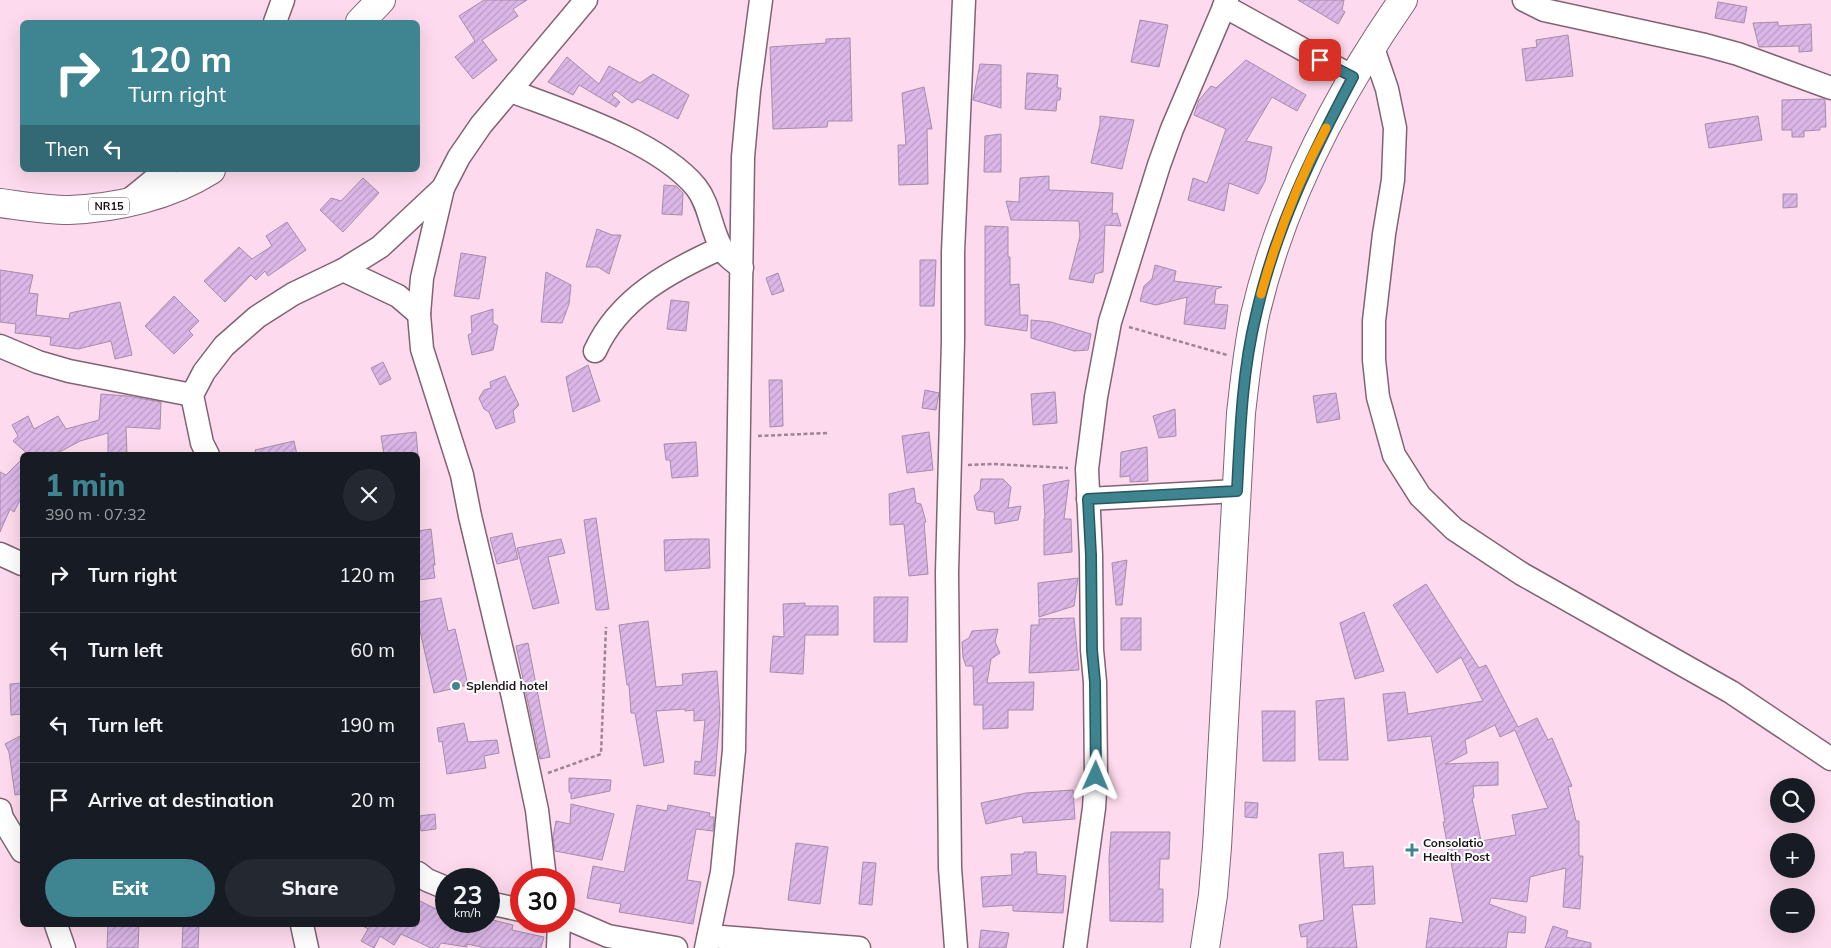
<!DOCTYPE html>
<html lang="en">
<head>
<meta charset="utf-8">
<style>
  :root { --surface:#171b24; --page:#242831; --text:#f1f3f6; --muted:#9ea1a6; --line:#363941; --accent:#3f8491 }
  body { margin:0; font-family:Mulish,sans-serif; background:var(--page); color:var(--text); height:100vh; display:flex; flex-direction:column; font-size:19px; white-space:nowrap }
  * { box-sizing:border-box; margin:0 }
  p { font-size:16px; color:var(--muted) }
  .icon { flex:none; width:28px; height:28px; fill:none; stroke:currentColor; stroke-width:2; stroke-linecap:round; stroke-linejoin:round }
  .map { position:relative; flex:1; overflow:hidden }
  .details { position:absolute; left:20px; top:452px; width:400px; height:475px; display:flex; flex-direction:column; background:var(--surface); border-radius:8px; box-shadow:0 5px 20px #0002 }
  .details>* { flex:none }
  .top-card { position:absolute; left:20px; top:20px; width:400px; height:152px; border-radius:8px; box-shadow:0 5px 20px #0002; background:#3f8491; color:#fff; overflow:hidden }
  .controls { position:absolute; left:1770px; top:778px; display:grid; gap:10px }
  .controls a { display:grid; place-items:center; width:45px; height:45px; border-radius:50%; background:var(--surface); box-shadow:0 5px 20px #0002; font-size:25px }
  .speed { position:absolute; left:435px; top:868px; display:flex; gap:10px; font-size:25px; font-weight:700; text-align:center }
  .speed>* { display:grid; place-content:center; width:65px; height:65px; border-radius:50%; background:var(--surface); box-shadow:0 5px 20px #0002; line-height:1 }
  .speed small { font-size:12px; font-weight:400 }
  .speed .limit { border:8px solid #d22; background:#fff; color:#111 }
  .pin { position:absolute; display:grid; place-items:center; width:42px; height:42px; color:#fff; margin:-21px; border-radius:10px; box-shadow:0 2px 8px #0006 }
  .me { position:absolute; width:55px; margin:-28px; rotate:1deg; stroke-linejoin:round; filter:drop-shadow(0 0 4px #0008) }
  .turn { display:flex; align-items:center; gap:18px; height:105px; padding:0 25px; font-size:22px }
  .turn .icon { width:65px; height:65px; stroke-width:2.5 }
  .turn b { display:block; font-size:35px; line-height:42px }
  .then { display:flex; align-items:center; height:48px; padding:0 25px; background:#0003; gap:10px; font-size:19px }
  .round { display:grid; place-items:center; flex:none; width:52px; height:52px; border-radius:26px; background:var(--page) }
  .headline { display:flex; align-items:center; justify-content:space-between; height:85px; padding:0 25px }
  h1 { font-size:30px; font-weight:800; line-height:38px; color:var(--accent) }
  .button { display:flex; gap:10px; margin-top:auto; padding:10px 25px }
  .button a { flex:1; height:58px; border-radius:30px; background:var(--accent); color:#fff; font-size:20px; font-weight:800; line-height:58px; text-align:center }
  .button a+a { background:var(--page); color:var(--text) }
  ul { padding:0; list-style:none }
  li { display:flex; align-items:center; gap:15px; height:75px; padding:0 25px; border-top:1px solid var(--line) }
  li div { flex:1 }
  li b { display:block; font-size:19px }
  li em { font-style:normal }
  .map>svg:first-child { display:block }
</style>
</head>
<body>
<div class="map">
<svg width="1831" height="948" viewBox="0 0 1831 948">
  <defs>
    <pattern id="building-hatch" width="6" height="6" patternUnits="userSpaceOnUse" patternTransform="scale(1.25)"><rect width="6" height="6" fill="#dbb6e7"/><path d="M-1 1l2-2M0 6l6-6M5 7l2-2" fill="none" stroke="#bc9bc6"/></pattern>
  </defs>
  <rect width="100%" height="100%" fill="#fddaed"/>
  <g fill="url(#building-hatch)" stroke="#a38eaa" fill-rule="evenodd">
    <polygon points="484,0 527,0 513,9 518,16 482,40 497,60 473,79 455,57 475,41 459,16"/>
    <polygon points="1298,0 1344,0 1342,10 1345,12 1338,24"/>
    <polygon points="1718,2 1747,7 1744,23 1715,18"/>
    <polygon points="1140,20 1168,25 1159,67 1131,62"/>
    <polygon points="1778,22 1778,26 1811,24 1812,51 1799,52 1799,46 1759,47 1753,23"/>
    <polygon points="1568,35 1573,76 1526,81 1522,49 1537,47 1536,40"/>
    <polygon points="850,38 852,121 828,121 827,127 773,129 770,47 826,43 826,39"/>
    <polygon points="567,57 599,84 609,66 640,83 653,74 689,95 678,119 638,99 632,103 616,91 612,95 620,102 616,107 579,85 573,95 548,82"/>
    <polygon points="1246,60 1306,95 1297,111 1272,97 1246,141 1272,147 1265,181 1258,194 1229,183 1224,211 1188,200 1193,178 1207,183 1226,129 1194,115 1199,100 1211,86 1216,88"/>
    <polygon points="980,64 1001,65 1001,108 973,100"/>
    <polygon points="1027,73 1058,75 1057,88 1061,88 1060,100 1057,100 1056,111 1025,109"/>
    <polygon points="924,87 932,129 927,129 928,184 899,185 898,145 906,145 902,93"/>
    <polygon points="1823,99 1825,100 1826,127 1820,127 1820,130 1804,131 1804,137 1792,137 1792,130 1782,130 1782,100"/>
    <polygon points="1100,116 1134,120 1122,169 1091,163 1100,124"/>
    <polygon points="1758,116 1762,140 1709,148 1705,124"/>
    <polygon points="1001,134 1001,172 984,172 985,136"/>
    <polygon points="1049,176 1049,190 1113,193 1112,214 1117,213 1121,226 1105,225 1103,272 1095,274 1093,283 1069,279 1080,236 1079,221 1011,220 1006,201 1019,202 1020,178"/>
    <polygon points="363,178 379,193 343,232 320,210 331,198 341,201"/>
    <polygon points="664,185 676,186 683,193 682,215 662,214"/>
    <polygon points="1783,194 1797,194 1797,207 1783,208"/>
    <polygon points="287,222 306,250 268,276 265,271 256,280 251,275 225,302 204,281 239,247 252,259 272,246 266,236"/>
    <polygon points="985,226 1008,227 1008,257 1010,257 1010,285 1019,284 1020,315 1028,315 1027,331 985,325"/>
    <polygon points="597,229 612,235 621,235 609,274 598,267 586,267"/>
    <polygon points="461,253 486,257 479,299 454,296"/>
    <polygon points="920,260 936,260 934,306 920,306"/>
    <polygon points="1155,265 1176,271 1174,281 1222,287 1216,289 1214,304 1228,305 1225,329 1184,324 1187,297 1156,305 1140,301 1144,286 1152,279"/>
    <polygon points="0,270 33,275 29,293 38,294 36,315 69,319 70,313 120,302 132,355 115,359 111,341 78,349 50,345 51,337 15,333 16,324 0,322"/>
    <polygon points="546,272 571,285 569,304 562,323 541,322"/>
    <polygon points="778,273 784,291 772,295 766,278"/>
    <polygon points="174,296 199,321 189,331 193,335 174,354 145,326"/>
    <polygon points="671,300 689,302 686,331 667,329"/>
    <polygon points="493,309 493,323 498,326 493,350 472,355 468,335 472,333 471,316"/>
    <polygon points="1031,320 1051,322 1091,334 1088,350 1074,351 1031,338"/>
    <polygon points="383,362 391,379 380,385 371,368"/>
    <polygon points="588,365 600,401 573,412 566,377"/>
    <polygon points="505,376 519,405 513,411 515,422 496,429 489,412 484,409 479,398 484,390 491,388 490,382"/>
    <polygon points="769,380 782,380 783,426 770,427"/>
    <polygon points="925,390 939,393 936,410 922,408"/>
    <polygon points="1055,392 1057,423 1033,425 1031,394"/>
    <polygon points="1336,393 1340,419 1317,423 1313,396"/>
    <polygon points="101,394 127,396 161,402 160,429 126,427 127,455 108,455 108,433 80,441 54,455 29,455 13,441 18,436 12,425 28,416 34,429 58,416 66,429 99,420"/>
    <polygon points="1175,409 1176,436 1159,438 1153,416"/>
    <polygon points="416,432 418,455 384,455 381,436"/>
    <polygon points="929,432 933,470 907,473 902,436"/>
    <polygon points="294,441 297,455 256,455 255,450"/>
    <polygon points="696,442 698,476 672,478 670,460 666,460 664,444"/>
    <polygon points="1147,447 1148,481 1130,482 1130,476 1120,477 1121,452"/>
    <polygon points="22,459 22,496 14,512 10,509 0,532 0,472 6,475"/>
    <polygon points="981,479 1003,479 1011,487 1008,508 1021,506 1018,520 995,524 994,512 977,510 974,496 980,490"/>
    <polygon points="1069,480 1064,519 1071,519 1072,552 1044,555 1044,519 1045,519 1043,485"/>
    <polygon points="914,488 916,503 921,504 926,522 924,522 928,574 909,576 904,524 890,525 889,494"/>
    <polygon points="596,518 609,609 602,610 596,610 584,520"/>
    <polygon points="431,529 435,565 433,565 435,578 418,580 418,531"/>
    <polygon points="512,533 518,559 497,564 490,538"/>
    <polygon points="561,539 565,553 548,557 559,603 533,609 517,548"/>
    <polygon points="691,539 709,539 710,568 665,571 664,540"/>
    <polygon points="1127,560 1122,605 1116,605 1112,563"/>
    <polygon points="1078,578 1074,606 1039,617 1038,583"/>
    <path d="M1426,584L1479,668L1486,665L1518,727L1537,718L1548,740L1552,738L1572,786L1568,787L1576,821H1579V856H1583L1580,909L1563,907L1566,868L1530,877L1527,902L1491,898L1489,904L1526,917L1525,933L1508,932L1506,948H1426L1430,918L1463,923L1443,822H1445L1431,736L1388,741L1383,694L1405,692L1408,714L1483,701L1461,657L1437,673L1393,605ZM1495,725L1500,737L1515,730L1548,808L1512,815L1516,835L1481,841L1472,798H1474L1473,786L1498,785V762L1445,764L1467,753L1465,740Z"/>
    <polygon points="874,597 908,597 907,642 874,642"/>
    <polygon points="441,598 448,631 455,629 468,685 434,693 418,622 418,602"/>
    <polygon points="805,603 805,606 838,606 838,635 805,635 803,674 770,672 773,636 784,637 783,604"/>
    <polygon points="1364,612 1384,671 1355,679 1340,623"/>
    <polygon points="1074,618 1079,670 1029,673 1031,625 1039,625 1039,619"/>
    <rect x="1121" y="618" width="20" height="32"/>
    <polygon points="648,621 656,687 683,685 682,674 717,671 720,714 715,776 694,774 695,761 701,762 705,720 694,721 694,710 685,711 685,709 656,711 664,762 644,766 635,713 631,713 629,685 627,685 619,625"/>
    <polygon points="998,629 995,642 1000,653 991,659 987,683 1034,682 1033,710 1008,710 1008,728 983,729 983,705 974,705 973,666 966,666 963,657 962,642 969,638 972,631"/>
    <polygon points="528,643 550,757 540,759 516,646"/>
    <polygon points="22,683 22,714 11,715 10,684"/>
    <polygon points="1344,698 1348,760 1319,760 1316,701"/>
    <polygon points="1262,711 1295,711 1295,761 1263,761"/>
    <polygon points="464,723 468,742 497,740 499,753 484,756 486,768 447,774 442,741 439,742 437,728"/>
    <polygon points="22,735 22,794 15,795 9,752 5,744"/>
    <polygon points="569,778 611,780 610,791 571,799 571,793 569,792"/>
    <polygon points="1073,790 1075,819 1023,823 1022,816 986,824 981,803 1026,793"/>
    <polygon points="1245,802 1258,803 1257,818 1245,817"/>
    <polygon points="571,804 614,814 602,860 555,851 553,837 556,821 570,824"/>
    <polygon points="637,805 667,811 668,805 710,813 709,817 714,817 713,831 696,829 687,880 701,882 693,924 619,912 621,904 587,898 593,866 624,872"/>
    <polygon points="435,814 436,829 421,831 419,816"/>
    <polygon points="1111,832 1170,832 1169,859 1160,859 1159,889 1163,889 1163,922 1110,921 1109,858"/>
    <polygon points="796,843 828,847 820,904 788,900"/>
    <polygon points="1024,852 1036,852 1037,874 1066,876 1063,913 1013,911 1013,905 983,907 981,877 1012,875 1011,854 1024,854"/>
    <polygon points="1343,852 1344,868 1373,866 1375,904 1352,905 1357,948 1307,948 1307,936 1301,937 1299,925 1324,920 1319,854"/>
    <polygon points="863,862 876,863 872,905 859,904"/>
    <polygon points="418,900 446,914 446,921 489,921 489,919 513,925 512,930 544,937 541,948 486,948 467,944 467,947 441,943 438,948 431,948 401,934 394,945 380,936 374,948 361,941 368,929 361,925 418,925"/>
    <polygon points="108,925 139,925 138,948 107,948"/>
    <polygon points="183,925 199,925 198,948 182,948"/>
    <polygon points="1553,926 1568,931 1566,937 1591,943 1591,948 1545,948"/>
    <polygon points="981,930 1009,933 1006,948 979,948"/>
  </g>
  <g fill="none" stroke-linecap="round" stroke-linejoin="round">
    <defs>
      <g id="minor">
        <polyline points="1524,0 1544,10 1705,45 1738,54 1831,88"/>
        <polyline points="1224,6 1353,77"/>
        <polyline points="275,22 283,0"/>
        <polyline points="1372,45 1387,89 1395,128 1393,180 1384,234 1374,321 1374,360 1378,397 1394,455 1420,496 1454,529 1522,574 1731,692 1831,759"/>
        <path d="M511,91C566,112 658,141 696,187C710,205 710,227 721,247C725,256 735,262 742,268"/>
        <polyline points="128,201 166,170"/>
        <polyline points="343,270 398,296 419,314"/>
        <polyline points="0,346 38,362 69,371 192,395"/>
        <path d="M595,351C619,298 670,271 721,248"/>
        <polyline points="208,455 202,443 192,395 204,372 224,346 257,317 293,294 343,270 380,247 443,188"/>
        <polyline points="1088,499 1237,491"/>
        <polyline points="0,554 22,564"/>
        <polyline points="0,810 2,818 22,851"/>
        <polyline points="418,873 427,880 446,888"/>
        <polyline points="545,879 537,810 513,697 470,516 462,475 422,349 419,314 422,278 443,188 459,157 481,125 586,0"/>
        <polyline points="489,903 521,910"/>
        <polyline points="564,917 608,936 676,948"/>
        <polyline points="56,925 64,948"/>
        <polyline points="302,925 307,948"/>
        <polyline points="709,936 859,948"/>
        <polyline points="558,948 559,921"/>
        <polyline points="706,948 722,872 734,750 743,157 749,91 761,0"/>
        <polyline points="956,948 950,868 947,573 953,340 953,252 964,0"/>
        <polyline points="1075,948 1094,808 1096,776 1095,682 1092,650 1091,555 1087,469 1096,397 1110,322 1159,165 1172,129 1227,0"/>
      </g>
      <g id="highway">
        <polyline points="360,22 381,0"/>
        <path d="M0,203C23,206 46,210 69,210C117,208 170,196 211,170"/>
        <path d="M1205,948L1213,895L1217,847L1241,413C1245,380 1248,347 1255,315C1281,202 1337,95 1403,0"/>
      </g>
    </defs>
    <use href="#minor" stroke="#816374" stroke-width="25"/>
    <use href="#highway" stroke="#816374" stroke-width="30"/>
    <g stroke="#9d8492" stroke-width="2.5" stroke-dasharray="4 2.5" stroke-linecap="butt">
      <polyline points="1129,327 1227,355"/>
      <polyline points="758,436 827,433"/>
      <polyline points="968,465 993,464 1068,468"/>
      <polyline points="548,773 601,754 606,627"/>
    </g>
    <use href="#minor" stroke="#fff" stroke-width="22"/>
    <use href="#highway" stroke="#fff" stroke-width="28"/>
  </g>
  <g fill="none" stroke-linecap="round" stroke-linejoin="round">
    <defs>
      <path id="route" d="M1096,776L1095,682L1092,650L1091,555L1088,499L1237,491C1240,432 1242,372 1256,315C1275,230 1312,154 1353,77L1320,60"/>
    </defs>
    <use href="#route" stroke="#29565e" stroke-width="12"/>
    <use href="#route" stroke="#3f8491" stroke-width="9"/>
    <path stroke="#f59e0b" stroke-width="9" d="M1261,294C1277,236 1298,181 1326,128"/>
  </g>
  <g fill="#3f8491" stroke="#fff" stroke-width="2">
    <circle cx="456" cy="686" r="5"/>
    <path d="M1409.5 842.5h5v5h5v5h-5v5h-5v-5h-5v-5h5z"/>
  </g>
  <g text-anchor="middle" stroke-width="4" stroke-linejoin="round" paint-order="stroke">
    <rect fill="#fff" stroke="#62595e" stroke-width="1" x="89" y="197.5" width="40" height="17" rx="4"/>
    <g font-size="11" font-weight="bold" fill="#1e1219">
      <text x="109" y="210">NR15</text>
    </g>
    <g font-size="12" font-weight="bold" fill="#1e1219" stroke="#fff" text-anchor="start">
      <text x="466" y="690">Splendid hotel</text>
      <text x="1423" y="847">Consolatio<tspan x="1423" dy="14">Health Post</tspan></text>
    </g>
  </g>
</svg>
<div class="controls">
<a><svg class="icon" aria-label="search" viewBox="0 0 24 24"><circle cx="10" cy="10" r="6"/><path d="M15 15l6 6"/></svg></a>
<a>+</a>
<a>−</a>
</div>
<div class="speed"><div>23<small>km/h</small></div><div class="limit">30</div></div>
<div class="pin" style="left:1320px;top:60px;background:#d93025"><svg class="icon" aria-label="arrive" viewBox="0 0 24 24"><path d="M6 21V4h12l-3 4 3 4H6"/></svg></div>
<svg class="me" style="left:1096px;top:776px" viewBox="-20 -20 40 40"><path d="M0-17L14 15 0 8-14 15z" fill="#3f8491" stroke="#fff" stroke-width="4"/></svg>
<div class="top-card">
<div class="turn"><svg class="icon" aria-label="right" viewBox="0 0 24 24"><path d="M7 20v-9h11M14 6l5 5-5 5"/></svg><div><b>120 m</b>Turn right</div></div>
<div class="then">Then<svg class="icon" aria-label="left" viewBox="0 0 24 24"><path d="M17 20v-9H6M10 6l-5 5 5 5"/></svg></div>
</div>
<section class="details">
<div class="headline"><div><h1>1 min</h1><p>390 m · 07:32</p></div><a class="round"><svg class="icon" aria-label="close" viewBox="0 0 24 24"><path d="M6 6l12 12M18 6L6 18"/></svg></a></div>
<ul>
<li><svg class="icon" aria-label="right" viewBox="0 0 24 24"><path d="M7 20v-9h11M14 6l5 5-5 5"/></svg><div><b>Turn right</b></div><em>120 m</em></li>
<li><svg class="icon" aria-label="left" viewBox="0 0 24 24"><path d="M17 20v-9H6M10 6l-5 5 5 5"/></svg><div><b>Turn left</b></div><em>60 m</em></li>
<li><svg class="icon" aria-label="left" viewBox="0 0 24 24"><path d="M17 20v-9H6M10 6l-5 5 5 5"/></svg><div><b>Turn left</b></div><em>190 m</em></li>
<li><svg class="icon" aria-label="arrive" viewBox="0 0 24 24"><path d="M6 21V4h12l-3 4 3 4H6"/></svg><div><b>Arrive at destination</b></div><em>20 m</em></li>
</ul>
<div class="button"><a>Exit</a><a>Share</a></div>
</section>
</div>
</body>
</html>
